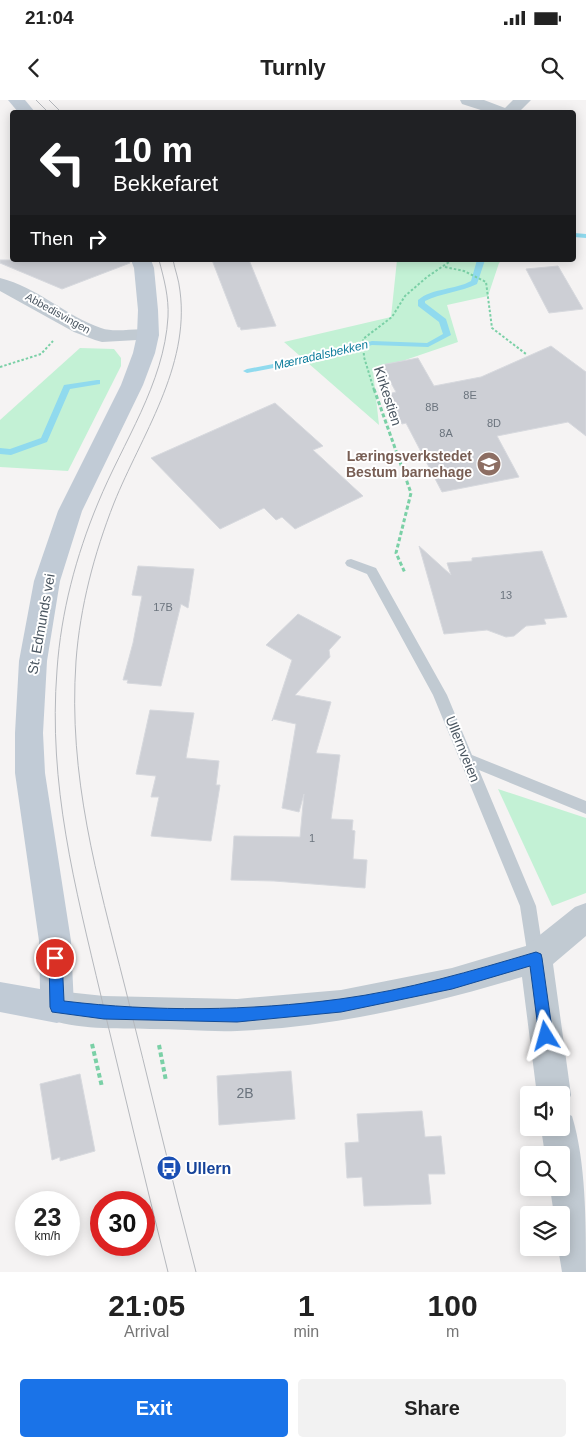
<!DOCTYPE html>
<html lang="en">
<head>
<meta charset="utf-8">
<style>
  :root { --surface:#fff; --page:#f2f2f2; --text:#222; --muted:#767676; --accent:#1a73e8 }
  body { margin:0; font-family:Helvetica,sans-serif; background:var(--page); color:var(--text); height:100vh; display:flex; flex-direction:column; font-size:19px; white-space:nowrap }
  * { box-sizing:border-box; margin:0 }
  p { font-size:16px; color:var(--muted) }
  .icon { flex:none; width:28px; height:28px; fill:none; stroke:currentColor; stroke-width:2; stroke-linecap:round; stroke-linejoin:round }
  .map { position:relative; height:1172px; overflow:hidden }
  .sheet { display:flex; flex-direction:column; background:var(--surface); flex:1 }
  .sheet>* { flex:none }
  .top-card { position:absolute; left:10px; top:10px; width:566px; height:152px; border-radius:5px; box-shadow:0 2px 12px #0003; background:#202124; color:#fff; overflow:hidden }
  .fabs { position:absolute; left:520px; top:986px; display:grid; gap:10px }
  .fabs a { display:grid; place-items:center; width:50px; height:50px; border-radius:5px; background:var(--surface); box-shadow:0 2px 12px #0003; font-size:25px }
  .speed { position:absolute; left:15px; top:1091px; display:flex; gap:10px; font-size:25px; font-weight:700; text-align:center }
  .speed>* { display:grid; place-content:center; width:65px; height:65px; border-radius:50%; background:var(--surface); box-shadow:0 2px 12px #0003; line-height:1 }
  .speed small { font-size:12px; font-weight:400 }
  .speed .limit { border:8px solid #d22; background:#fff; color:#111 }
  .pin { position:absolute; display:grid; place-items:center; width:42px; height:42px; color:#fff; margin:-21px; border:2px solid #fff; border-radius:50%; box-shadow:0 1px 5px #0007 }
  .me { position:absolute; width:55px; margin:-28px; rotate:352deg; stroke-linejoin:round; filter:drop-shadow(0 0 4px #0008) }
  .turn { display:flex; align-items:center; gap:18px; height:105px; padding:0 20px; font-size:22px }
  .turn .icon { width:65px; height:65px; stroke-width:2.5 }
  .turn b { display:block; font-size:35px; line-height:42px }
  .then { display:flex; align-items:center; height:48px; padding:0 20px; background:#0003; gap:10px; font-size:19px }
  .eta { display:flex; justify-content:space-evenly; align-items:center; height:85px; text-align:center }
  .eta b { font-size:30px; font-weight:600; line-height:35px }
  .button { display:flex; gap:10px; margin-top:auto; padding:10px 20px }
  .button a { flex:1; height:58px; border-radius:5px; background:var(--accent); color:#fff; font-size:20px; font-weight:600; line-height:58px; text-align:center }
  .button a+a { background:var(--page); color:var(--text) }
  .status { display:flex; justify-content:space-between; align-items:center; height:35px; padding:0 25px; background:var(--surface); direction:ltr }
  .status svg { height:14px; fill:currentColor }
  header { display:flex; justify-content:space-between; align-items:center; height:65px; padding:0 20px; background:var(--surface); font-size:22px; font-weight:600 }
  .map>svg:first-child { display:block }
</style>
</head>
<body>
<div class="status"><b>21:04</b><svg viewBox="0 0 49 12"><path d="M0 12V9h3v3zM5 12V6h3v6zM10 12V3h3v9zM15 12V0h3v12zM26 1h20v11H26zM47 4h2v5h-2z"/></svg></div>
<header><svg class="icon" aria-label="back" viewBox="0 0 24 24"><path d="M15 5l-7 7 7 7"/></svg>Turnly<svg class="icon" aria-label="search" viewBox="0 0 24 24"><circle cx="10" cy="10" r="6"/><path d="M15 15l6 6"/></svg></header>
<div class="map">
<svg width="586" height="1172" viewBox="0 0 586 1172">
  <rect width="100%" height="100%" fill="#f5f3f3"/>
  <g fill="#c3f1d5">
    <polygon points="397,160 502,160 499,163 488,196 447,205 458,242 373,271 379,325 284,242 391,217"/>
    <polygon points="80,248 114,249 121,258 121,266 68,371 0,367 0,320"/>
    <polygon points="498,689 586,718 586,793 552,806"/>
  </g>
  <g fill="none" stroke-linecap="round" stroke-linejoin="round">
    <g fill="#90daee" fill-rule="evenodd">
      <polygon points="574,133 586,134 586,138 574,137"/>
      <path d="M477,160H485L477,184C460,192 442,193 425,201V203L446,219L451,235L428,247L372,245L336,256L247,273L243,271L247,269L335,252L372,241L427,243L443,234L439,222L418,206V200C432,188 455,190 471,181Z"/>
      <polygon points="97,280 100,280 100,284 70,289 47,342 11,355 0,354 0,348 10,349 41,338 64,285"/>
    </g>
  </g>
  <g fill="#cdcfd5" stroke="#d7d9de">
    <polygon points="0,160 129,160 130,163 62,189 0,163"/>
    <polygon points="212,160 249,160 276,226 241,230 240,227 238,227"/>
    <polygon points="558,166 583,209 549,213 526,169"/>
    <polygon points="551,246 586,272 586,336 568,322 497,336 519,377 442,392 406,323 402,324 388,294 396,292 381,265 418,258 434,286 481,277"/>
    <polygon points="275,303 323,346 313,350 363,396 295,429 282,417 276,420 264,408 220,429 151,358"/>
    <polygon points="419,446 451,475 447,463 472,461 472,458 542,451 567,517 544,519 546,524 526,526 514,536 506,537 487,530 444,534"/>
    <polygon points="138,466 194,469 188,508 181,504 161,586 127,583 128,580 123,580 133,543 142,496 132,495"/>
    <polygon points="298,514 341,537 329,550 330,557 295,595 331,602 316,653 340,655 331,719 353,720 352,730 355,731 353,759 367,760 365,788 274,781 231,780 234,736 300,737 304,694 299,712 282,708 296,624 273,619 272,621 292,560 266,545"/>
    <polygon points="150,610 194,613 186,658 219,661 216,685 220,685 211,741 151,736 159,697 151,697 156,676 136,674"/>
    <polygon points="291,971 295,1019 219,1025 217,976"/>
    <polygon points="80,974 95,1051 60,1061 60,1057 52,1060 40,984"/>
    <polygon points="422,1011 425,1037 441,1036 445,1074 428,1074 431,1104 364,1106 362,1077 347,1078 345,1043 359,1042 357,1014"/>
  </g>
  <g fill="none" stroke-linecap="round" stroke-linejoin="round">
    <g stroke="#7ad0a6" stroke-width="2" stroke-dasharray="2.5 2" stroke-linecap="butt">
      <polyline points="445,167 464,171 486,182 492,228 526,254"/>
      <polyline points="0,267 41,254 53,241"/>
      <polyline points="374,290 364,257 363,239 392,217 405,196 427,177 452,160"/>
    </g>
    <polyline stroke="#7ad0a6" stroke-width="3" stroke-dasharray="4 2.5" stroke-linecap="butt" points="374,289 411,393 396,453 405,473"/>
    <g stroke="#7ad0a6" stroke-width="4" stroke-dasharray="4.5 3" stroke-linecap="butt">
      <polyline points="92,944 102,987"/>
      <polyline points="159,945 166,981"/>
    </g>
    <polygon fill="#c1cad2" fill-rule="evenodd" points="351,459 376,468 447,595 472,655 586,701 586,714 479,670 536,806 544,858 542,863 536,865 530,863 528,858 520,806 433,595 367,474 347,466 345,463 347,460"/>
    <g fill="#c1cad2" fill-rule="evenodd">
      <polygon points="460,0 484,0 505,8 513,0 531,0 519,12 487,12 462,4"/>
      <path d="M0,178C37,187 66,216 101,228C118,234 138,226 155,231L159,235L155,239L102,242L95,240L74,232L0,191Z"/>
      <path d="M586,803V836L553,864L571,995L566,1007L561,1009V995H537L522,877C430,905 334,927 237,931C208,932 179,929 150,929C116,928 77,930 45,918L40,907L45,896L57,891L104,896L237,899L341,890L452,868L526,846L575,807Z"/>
      <path d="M561,1011L572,1016C586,1062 586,1122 586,1172H562L558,1148H561V1115H554L550,1088H561V1055H545L541,1028H561Z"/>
    </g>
    <g fill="#c1cbd6" fill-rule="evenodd">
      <polygon points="8,0 25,0 35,12 18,12"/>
      <polygon points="131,160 151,160 154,168 158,210 159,235 155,253 143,285 82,411 60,481 47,561 43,633 45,673 71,841 74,907 69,918 57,923 0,912 0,882 40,889 39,841 15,673 15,633 19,561 34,481 58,411 121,285 133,253 137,235 138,210 134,168"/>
    </g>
    <g stroke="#b5b8bd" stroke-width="1">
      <polyline points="36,0 48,12"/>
      <polyline points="49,0 61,12"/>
      <path d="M159,160C164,179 169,197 168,217C164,284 123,342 98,403C76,456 61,512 57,570C48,685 75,786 101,896C123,988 145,1080 168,1172"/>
      <path d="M173,160C175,170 179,180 180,191C190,267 141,336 114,403C94,454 80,507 76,561C68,677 97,776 125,887C149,982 171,1077 196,1172"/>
    </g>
  </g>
  <path fill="#1a73e8" stroke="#114b97" d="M55,852L60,854L62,858L64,901C155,912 249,911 340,899C407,890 472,871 536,852L541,854L542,858L553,936L551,941L546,943L541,941L539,936L530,866L452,889L341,912L237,922L104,919L52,912L50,907L49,858L51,854Z"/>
  <defs>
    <symbol id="school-disc" viewBox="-11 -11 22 22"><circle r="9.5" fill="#8d6e63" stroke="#fff"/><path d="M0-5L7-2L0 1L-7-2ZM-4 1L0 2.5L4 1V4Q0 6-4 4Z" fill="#fff"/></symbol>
    <symbol id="bus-disc" viewBox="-11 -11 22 22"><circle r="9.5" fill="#1a4fb4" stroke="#fff"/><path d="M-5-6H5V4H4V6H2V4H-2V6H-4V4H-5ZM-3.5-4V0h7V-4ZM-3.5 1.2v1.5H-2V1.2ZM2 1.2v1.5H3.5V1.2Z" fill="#fff"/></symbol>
  </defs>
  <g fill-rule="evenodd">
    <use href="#school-disc" x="475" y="350" width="28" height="28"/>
    <use href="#bus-disc" x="155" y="1054" width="28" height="28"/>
  </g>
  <g text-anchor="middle" stroke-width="4" stroke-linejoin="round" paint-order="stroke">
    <g font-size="11" fill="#4a5661" stroke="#fff">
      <text transform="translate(58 213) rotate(29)" y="4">Abbedisvingen</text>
    </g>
    <g font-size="11" fill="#6b747e">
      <text x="470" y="299">8E</text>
      <text x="432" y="311">8B</text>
      <text x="494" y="327">8D</text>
      <text x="446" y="337">8A</text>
      <text x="506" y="499">13</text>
      <text x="163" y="511">17B</text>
      <text x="312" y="742">1</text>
    </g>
    <g font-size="12" font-style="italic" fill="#0c7c9b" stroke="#fff">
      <text transform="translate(321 255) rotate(-13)" y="4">Mærradalsbekken</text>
    </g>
    <g font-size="14" fill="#4a5661" stroke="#fff">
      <text transform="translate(388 296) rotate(72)" y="5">Kirkestien</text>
      <text transform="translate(41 524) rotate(-80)" y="5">St. Edmunds vei</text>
      <text transform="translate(463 649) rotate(68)" y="5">Ullernveien</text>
    </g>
    <g font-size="14" font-weight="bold" fill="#785e54" stroke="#fff" text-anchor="end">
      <text x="472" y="361">Læringsverkstedet<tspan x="472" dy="16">Bestum barnehage</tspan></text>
    </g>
    <g font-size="14" fill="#6b747e">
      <text x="245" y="998">2B</text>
    </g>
    <g font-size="16" font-weight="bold" fill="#164399" stroke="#fff" text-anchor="start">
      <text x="186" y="1074">Ullern</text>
    </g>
  </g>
</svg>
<div class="fabs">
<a><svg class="icon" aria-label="sound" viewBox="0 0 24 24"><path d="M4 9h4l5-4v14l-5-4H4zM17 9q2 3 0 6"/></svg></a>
<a><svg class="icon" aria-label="search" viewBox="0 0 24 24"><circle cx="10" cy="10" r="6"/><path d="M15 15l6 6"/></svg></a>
<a><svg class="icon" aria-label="layers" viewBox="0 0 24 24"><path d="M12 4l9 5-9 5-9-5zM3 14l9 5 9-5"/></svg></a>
</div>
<div class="speed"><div>23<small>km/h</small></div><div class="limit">30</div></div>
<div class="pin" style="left:55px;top:858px;background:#d93025"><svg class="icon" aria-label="arrive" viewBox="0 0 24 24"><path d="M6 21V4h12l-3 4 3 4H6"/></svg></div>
<svg class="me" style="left:546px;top:936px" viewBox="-20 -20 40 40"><path d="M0-17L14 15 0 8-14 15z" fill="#1a73e8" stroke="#fff" stroke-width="4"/></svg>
<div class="top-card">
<div class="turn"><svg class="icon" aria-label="left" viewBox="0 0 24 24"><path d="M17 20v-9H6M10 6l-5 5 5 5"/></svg><div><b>10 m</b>Bekkefaret</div></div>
<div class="then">Then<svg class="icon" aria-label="right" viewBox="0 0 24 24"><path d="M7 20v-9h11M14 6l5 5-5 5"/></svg></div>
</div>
</div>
<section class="sheet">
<div class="eta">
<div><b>21:05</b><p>Arrival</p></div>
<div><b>1</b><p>min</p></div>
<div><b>100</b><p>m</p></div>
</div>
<div class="button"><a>Exit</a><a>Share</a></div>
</section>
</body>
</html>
